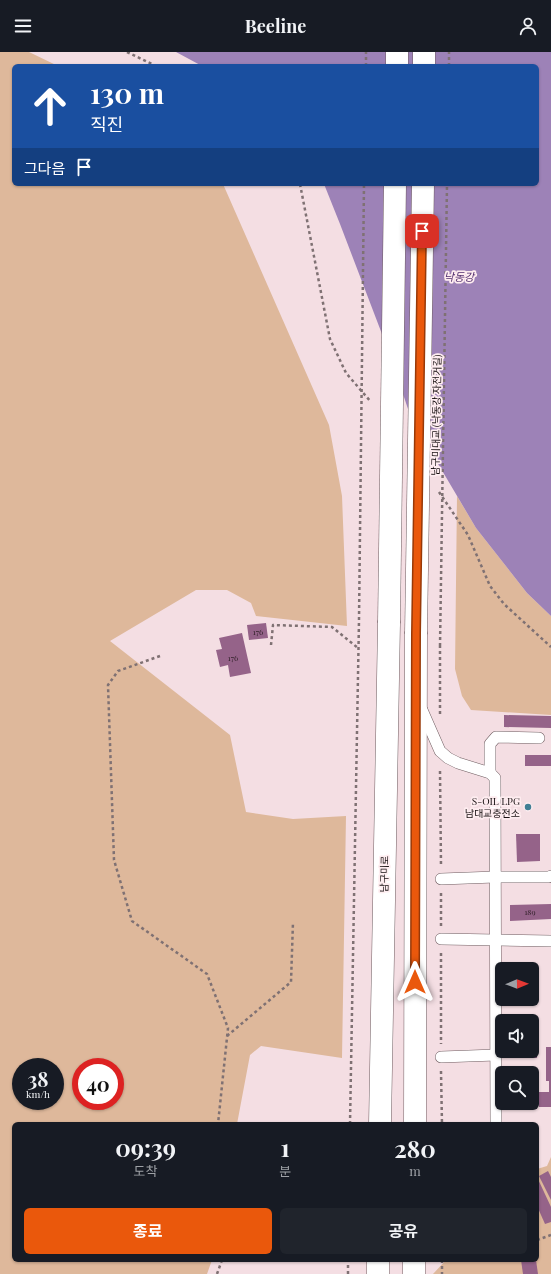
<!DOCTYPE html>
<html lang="ko">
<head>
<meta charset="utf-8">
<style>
  :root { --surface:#171b24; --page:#20242c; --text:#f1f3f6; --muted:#9ea1a6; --accent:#ea580c }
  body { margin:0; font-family:"Playfair Display","Noto Sans KR",serif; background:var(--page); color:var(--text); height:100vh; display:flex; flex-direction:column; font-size:15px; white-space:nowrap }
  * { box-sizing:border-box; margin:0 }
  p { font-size:13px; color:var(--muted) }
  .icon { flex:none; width:22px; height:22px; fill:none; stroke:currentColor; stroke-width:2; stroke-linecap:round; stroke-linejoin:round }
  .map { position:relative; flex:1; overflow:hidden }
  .sheet { position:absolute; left:12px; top:1070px; width:527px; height:140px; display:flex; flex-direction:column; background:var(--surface); border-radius:6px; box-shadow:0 1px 3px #0004 }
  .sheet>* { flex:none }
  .banner { position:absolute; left:12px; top:12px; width:527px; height:122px; border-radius:6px; box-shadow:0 1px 3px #0004; background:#1a4fa0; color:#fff; overflow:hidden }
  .needle { width:26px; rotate:89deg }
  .tools { position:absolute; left:495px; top:910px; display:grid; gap:8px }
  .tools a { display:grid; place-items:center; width:44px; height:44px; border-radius:6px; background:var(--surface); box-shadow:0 1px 3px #0004; font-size:20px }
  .speed { position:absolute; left:12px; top:1006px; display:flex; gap:8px; font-size:20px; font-weight:700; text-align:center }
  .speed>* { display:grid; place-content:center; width:52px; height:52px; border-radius:50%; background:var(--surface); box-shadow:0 1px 3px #0004; line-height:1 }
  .speed small { font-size:10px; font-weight:400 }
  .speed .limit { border:6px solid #d22; background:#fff; color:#111 }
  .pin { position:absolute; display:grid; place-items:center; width:34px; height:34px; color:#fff; margin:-17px; border-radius:8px; box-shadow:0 2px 6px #0006 }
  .me { position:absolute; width:44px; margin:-22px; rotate:0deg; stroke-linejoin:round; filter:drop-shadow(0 0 3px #0008) }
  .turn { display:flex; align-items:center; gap:14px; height:84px; padding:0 12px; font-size:18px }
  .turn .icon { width:52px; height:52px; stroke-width:2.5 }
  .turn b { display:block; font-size:28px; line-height:34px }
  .then { display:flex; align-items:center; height:38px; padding:0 12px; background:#0003; gap:8px; font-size:15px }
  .eta { display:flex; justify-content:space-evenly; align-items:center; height:68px; text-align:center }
  .eta b { font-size:24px; font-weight:700; line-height:28px }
  .action { display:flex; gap:8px; margin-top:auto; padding:8px 12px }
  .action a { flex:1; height:46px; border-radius:6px; background:var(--accent); color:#fff; font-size:16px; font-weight:700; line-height:46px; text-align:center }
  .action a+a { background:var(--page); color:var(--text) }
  header { display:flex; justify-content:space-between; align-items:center; height:52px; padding:0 12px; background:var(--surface); font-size:18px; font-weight:700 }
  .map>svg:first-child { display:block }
</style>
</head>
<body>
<header><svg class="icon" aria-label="menu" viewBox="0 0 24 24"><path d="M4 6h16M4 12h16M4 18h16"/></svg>Beeline<svg class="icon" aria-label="person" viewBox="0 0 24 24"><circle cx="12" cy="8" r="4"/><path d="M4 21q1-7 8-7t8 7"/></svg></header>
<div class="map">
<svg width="551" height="1222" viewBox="0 0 551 1222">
  <rect width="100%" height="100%" fill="#f4dee3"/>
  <g fill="#deb89b" fill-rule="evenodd">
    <path d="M0,0H29L58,14H14V132H223L329,373L342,444L347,574L256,564L251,551L227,538H196L110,589L230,683L246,760L293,767L346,764L342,1006L261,994L250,1003L237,1072H14V1208H212L207,1222H0ZM21,1015H55V1049H21ZM81,1015H115V1049H81Z"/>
    <polygon points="457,444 476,476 527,541 551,564 551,663 471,658 462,644 455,617"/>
    <polygon points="551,1105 551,1222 433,1222 446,1208 537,1208 537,1117 547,1114"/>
  </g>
  <polygon fill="#9d82b7" points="176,0 551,0 551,564 527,541 476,476 411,366 390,303 340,172 324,132 537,132 537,14 202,14"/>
  <g fill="#956389">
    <polygon points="266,571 268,586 249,588 247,573"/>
    <polygon points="242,581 251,621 230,625 228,613 220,615 216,598 222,597 219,586"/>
    <polygon points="504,663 551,664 551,676 504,675"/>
    <rect x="525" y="703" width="26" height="11"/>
    <polygon points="516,782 540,782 540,809 517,810"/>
    <polygon points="551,852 551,867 510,869 510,853"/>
    <polygon points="532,995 537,995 537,1006 513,1006 513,999 532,999"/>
    <polygon points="546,995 551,995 551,1055 539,1055 538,1040 549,1040 549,1029 546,1029"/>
    <polygon points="548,1119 551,1125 551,1148 539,1124"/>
    <polygon points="537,1125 551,1155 551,1170 545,1172 537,1154"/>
    <polygon points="521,1208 536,1208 538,1222 523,1222"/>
  </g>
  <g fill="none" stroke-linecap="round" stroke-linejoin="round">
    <defs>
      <g id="service">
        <polyline points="422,658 440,699 448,706 458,711 490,721 495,726 496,1072"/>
        <polyline points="490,721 490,692 496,685 539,686"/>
        <polyline points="441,827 495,825 549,825 551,824"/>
        <polyline points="441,887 551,889"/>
        <polyline points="441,1005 496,1003"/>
      </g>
      <g id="tertiary">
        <polyline points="397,14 397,0"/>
        <polyline points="424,14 424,0"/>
        <polyline points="380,1072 389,571"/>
        <polyline points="415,1072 416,582"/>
        <polyline points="378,1222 378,1208"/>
        <polyline points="414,1222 414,1208"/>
      </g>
    </defs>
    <use href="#service" stroke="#6f5d61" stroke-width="12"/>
    <use href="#tertiary" stroke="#6f5d61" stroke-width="23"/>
    <g stroke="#7f7173" stroke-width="2.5" stroke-dasharray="3 3" stroke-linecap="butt">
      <polyline points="127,0 156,14"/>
      <polyline points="366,14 366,0"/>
      <polyline points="449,14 449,0"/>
      <polyline points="300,132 330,287 346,321 371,350"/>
      <polyline points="439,440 468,483 490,534 504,552 551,595"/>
      <polyline points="271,593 273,573 332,575 358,596"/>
      <polyline points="160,604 118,619 108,633 114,808 132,869 207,922 228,976 218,1072"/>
      <polyline points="440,662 440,594"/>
      <polyline points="440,719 441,814"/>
      <polyline points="441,841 441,874"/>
      <polyline points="441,901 441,992"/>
      <polyline points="227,984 291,930 293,870"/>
      <polyline points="441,1019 442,1072"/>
      <polyline points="350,1072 359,568"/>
      <polyline points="537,1188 551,1183"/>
      <polyline points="442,1208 442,1222"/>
      <polyline points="217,1222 222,1208"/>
      <polyline points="348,1222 348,1208"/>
    </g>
    <use href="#service" stroke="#fff" stroke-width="11"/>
    <use href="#tertiary" stroke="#fff" stroke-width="22"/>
    <defs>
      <g id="tertiary-bridge">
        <polyline points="389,571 395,132"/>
        <polyline points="416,582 423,132"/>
      </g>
    </defs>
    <use href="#tertiary-bridge" stroke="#6f5d61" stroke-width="23" stroke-linecap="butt"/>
    <g stroke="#7f7173" stroke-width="2.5" stroke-dasharray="3 3" stroke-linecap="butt">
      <polyline points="359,568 364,132"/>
      <polyline points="440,594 447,132"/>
    </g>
    <use href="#tertiary-bridge" stroke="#fff" stroke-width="22"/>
  </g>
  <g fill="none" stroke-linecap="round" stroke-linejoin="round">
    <defs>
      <polyline id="route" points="415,930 416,582 422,179"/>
    </defs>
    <use href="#route" stroke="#983908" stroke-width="10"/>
    <use href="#route" stroke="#ea580c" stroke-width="7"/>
  </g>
  <circle fill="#417e94" stroke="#feedf0" stroke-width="1.5" cx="528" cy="755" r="4"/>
  <g text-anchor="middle" stroke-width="3.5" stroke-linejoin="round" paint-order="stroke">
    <g font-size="8" fill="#36242e">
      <text x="258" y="583">176</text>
      <text x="233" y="609">176</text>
      <text x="530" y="863">189</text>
    </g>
    <g font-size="10" fill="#160f10" stroke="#feedf0">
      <text transform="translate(436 363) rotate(-89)" y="4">남구미대교 (낙동강 자전거길)</text>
      <text transform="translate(384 822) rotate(-89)" y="4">남구미로</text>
    </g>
    <g font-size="10" fill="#160f10" stroke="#feedf0" text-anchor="end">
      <text x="520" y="753">S-OIL LPG<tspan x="520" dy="12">남대교충전소</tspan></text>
    </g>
    <g font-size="11" font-style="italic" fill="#522e6f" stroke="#feedf0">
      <text x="459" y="229">낙동강</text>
    </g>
  </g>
</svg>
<div class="tools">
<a><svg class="needle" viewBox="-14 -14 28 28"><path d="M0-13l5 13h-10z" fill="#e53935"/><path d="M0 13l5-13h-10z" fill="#9ea1a6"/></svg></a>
<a><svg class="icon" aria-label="sound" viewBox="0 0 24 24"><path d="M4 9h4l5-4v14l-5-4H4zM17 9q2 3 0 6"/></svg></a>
<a><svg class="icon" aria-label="search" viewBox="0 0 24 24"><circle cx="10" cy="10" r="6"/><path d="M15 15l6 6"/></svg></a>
</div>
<div class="speed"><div>38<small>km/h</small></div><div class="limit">40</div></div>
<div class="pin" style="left:422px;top:179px;background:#d93025"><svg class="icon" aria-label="arrive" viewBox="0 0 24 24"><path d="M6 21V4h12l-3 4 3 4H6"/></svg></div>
<svg class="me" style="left:415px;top:930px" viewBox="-20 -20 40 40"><path d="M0-17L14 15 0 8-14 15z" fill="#ea580c" stroke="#fff" stroke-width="4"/></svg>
<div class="banner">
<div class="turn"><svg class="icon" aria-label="ahead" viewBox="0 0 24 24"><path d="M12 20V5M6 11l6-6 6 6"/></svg><div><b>130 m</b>직진</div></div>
<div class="then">그다음<svg class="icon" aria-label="arrive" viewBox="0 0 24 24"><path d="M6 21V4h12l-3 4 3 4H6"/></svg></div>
</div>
<section class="sheet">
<div class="eta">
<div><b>09:39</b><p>도착</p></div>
<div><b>1</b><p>분</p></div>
<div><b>280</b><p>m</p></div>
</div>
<div class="action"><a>종료</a><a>공유</a></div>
</section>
</div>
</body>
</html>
